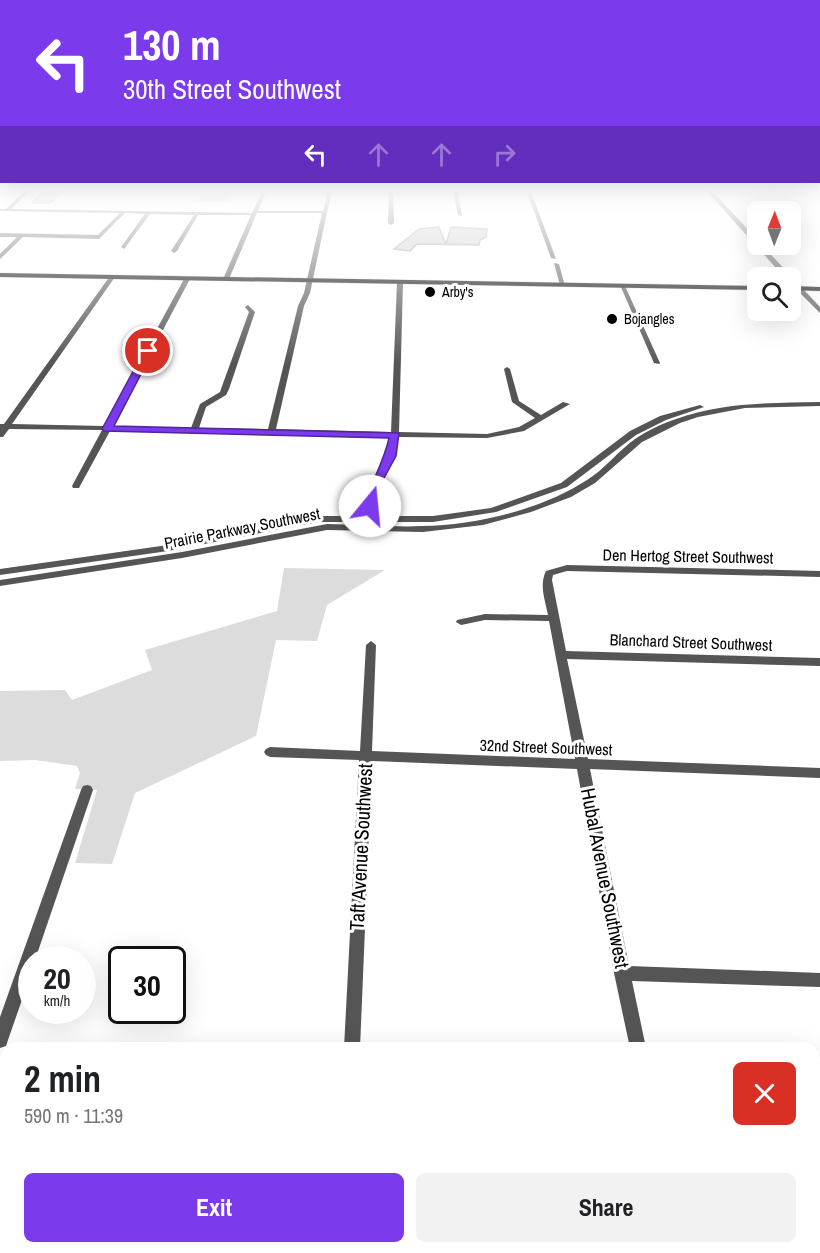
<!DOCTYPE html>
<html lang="en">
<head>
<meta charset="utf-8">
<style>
  :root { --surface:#fff; --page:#f2f2f2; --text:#202124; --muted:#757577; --accent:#7c3aed }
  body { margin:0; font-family:"Archivo Narrow",sans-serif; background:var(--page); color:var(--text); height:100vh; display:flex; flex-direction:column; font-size:22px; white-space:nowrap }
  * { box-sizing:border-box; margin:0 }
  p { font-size:20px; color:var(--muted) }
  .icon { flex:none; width:33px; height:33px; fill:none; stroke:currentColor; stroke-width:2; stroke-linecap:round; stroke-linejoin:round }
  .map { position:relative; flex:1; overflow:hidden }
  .drawer { position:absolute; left:0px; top:1042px; width:820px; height:212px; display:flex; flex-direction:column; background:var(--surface); border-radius:18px 18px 0 0; box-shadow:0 6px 24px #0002 }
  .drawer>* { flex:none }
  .top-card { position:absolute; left:0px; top:0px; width:820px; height:183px; box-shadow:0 6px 24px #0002; background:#7c3aed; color:#fff; overflow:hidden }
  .needle { width:39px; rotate:1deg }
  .controls { position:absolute; left:747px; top:201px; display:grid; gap:12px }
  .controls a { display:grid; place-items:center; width:54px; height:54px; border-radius:9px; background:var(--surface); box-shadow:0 6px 24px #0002; font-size:30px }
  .speed { position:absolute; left:18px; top:946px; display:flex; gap:12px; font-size:30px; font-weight:700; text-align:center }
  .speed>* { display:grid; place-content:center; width:78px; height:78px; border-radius:50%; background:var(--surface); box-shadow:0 6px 24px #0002; line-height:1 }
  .speed small { font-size:15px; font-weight:400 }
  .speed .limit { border:3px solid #111; border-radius:9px; background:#fff; color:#111 }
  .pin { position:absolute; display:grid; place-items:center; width:51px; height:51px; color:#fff; margin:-26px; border:3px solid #fff; border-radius:50%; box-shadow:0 2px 6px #0007 }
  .me { position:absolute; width:66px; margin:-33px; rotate:17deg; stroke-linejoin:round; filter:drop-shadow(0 0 4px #0008) }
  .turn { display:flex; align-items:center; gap:21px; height:126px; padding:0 24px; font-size:27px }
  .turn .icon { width:78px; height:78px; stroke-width:2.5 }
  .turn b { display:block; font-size:42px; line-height:51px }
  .lanes { display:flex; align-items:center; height:57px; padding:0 24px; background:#0003; justify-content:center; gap:30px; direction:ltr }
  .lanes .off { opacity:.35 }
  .round { display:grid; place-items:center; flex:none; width:63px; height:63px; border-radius:9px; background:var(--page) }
  .summary { display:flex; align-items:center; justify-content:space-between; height:102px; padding:0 24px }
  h1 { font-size:36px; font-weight:700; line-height:45px }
  .action { display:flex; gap:12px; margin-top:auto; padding:12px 24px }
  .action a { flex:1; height:69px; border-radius:9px; background:var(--accent); color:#fff; font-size:24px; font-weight:700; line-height:69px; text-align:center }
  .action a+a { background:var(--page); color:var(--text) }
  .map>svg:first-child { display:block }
</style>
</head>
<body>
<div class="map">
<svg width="820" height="1253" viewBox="0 0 820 1253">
  <rect width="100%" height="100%" fill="#fff"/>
  <g fill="#dcdcdc">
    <polygon points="204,189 233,189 227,202 196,202"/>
    <polygon points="284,568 385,570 327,605 317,641 276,640 256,736 135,793 112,864 75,863 97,790 75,789 80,773 77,766 35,760 0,761 0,691 65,690 72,700 152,670 145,650 277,611"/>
  </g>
  <g fill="#c4c4c4" stroke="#999" stroke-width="1.5">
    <polygon points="46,189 64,189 50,203 32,203"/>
    <polygon points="439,227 446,244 451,227 487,229 486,237 480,240 479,245 417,244 410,251 394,249 419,229"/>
  </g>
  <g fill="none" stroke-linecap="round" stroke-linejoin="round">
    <defs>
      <g id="major">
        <polygon points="0,273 758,286 758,290 0,277"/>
        <polygon points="790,286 820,287 820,291 790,290"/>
      </g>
    </defs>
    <use href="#major" stroke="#dbdbdb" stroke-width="1"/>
    <g fill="#555" fill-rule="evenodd">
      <path d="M27,189H32L11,209L252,213L263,189H267L258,211H323L328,189H332L310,293L304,306L276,429L391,432L397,282L400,280L403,282L399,432L487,434L519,427L535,418L512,402L504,369L507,367L510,369L519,401L541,415L563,402L570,404L524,431L487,438L399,437L394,456L376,495L373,516H433L491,508L561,483L630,431L660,416L700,405L704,407L666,420L636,435L567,487L496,512L433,522H372V525C388,526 405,527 422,526C476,525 541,510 587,480C605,469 618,451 635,439C647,431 663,423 676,419C722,402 772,403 820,402V406L745,408L698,417L680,423L642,442L595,483L571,497L531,512L483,525L423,532L327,530L182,558L0,586V580L182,552L327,524L363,525V522H318L168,551L0,575V569L168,545L318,516H364L368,495L386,456L391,436L110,431L80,486L79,488H73L72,486L102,430L9,429L3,437H0V424H4L110,276L115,277L12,424L104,426L184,279L187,277L190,279L112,426L191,428L200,404L220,392L221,389L249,312L245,307L248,305L255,312L229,389L226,395L206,407L199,428L268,429L298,306L304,293L322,213H257L229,279L226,281L223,279L251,215H198L177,251L174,253L171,251L194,215L150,214L124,249L121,247L145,214L125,213L99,239L23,237L0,259V254L17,237H0V233L98,235L120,213L0,211V209H6Z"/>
      <polygon points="389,189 393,189 394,223 391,225 388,223"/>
      <polygon points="453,189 457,189 462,216 458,215"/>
      <polygon points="526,189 530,189 556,259 551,258"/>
      <polygon points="705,189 710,189 758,240 758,244 761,244 820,307 820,313 790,283 790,278 785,278"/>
      <polygon points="554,263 559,264 565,286 560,285"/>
      <polygon points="620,285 625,286 660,363 659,364 654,363"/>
      <path d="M567,565L820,571V577L567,571L553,575L552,580L566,651L820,658V666L567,659L588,759L820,768V778L590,769L629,966L820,973V987L632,981L646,1048H630L614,973L577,769L372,761L360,1048H344L359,760L270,757L266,755L264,752L266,749L270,747L360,751L366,645L371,641L376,645L372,751L575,759L549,621L485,620L461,625L456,622L457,620L485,614L548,615C545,600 539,585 546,571Z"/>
      <polygon points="87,785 91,786 93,790 35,960 32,960 32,971 8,1040 6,1046 0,1048 0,1017 81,790 83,786"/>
      <polygon points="334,1248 352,1248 353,1253 333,1253"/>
      <polygon points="669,1248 687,1248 689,1253 669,1253"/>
    </g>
    <use href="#major" fill="#000" fill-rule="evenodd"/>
  </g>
  <linearGradient id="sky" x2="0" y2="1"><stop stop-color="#8cadcc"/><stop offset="0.52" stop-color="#fff"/><stop offset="1" stop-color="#fff" stop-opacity="0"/></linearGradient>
  <rect width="820" height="365" fill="url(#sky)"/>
  <path fill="#7c3aed" stroke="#51269a" stroke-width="1.5" d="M148,348L153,351L114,426L399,433L396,456L383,480L374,509L370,510L364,506C371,482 384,462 389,438L104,431L102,429L144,351Z"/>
  <g fill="#000" stroke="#fff" stroke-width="2">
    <circle cx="430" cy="292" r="6"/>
    <circle cx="612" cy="319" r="6"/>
  </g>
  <g text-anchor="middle" stroke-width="6" stroke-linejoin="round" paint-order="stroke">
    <g font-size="14" fill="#000" stroke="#fff" text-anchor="start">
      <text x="442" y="297">Arby's</text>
      <text x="624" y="324">Bojangles</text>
    </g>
    <g font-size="16" fill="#000" stroke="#fff">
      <text transform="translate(242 528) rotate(-11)" y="6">Prairie Parkway Southwest</text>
      <text transform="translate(688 556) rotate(1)" y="6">Den Hertog Street Southwest</text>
      <text transform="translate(691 642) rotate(2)" y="6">Blanchard Street Southwest</text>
      <text transform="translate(546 747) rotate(2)" y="6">32nd Street Southwest</text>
    </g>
    <g font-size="20" fill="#000" stroke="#fff">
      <text transform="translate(361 847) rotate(-87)" y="7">Taft Avenue Southwest</text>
      <text transform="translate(605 878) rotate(79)" y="7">Hubal Avenue Southwest</text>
    </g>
  </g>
</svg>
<div class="controls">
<a><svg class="needle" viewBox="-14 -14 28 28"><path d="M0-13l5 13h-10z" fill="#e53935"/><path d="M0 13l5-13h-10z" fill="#757577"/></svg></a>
<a><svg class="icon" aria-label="search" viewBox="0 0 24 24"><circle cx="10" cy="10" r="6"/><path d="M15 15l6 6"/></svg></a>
</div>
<div class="speed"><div>20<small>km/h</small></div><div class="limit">30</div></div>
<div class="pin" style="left:148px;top:351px;background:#d93025"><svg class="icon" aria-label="arrive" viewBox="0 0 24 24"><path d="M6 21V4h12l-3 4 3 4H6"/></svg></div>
<svg class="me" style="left:370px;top:506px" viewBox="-20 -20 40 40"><circle r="19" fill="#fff"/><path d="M0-13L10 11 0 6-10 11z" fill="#7c3aed"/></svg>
<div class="top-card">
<div class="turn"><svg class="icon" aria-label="left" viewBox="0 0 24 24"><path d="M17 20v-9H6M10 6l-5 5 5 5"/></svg><div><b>130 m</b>30th Street Southwest</div></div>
<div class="lanes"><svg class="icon" aria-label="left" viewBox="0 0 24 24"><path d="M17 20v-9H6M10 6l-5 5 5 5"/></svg><svg class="icon off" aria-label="ahead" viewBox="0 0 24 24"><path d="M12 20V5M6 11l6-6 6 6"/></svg><svg class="icon off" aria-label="ahead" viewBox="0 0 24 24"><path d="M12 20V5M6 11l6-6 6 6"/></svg><svg class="icon off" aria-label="right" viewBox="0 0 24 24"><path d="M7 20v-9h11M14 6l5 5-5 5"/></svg></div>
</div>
<section class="drawer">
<div class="summary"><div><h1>2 min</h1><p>590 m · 11:39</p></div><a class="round" style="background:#d93025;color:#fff"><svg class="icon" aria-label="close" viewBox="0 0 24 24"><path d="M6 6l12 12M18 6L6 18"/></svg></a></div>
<div class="action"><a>Exit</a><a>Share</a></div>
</section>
</div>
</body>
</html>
